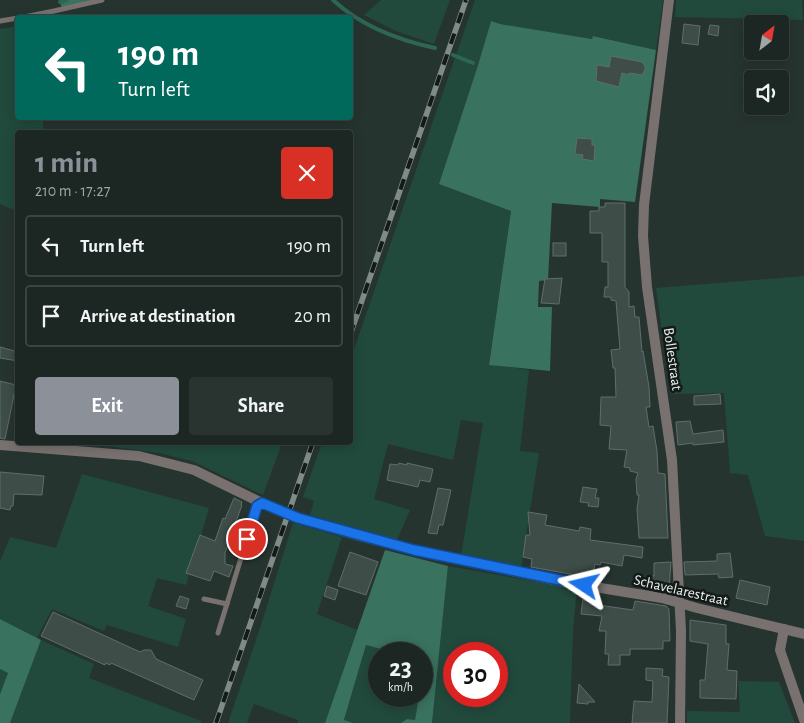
<!DOCTYPE html>
<html lang="en">
<head>
<meta charset="utf-8">
<style>
  :root { --surface:#1c2723; --page:#293330; --text:#f1f3f6; --muted:#a0a5a6; --line:#3a4441; --accent:#8c9099 }
  body { margin:0; font-family:"Alegreya Sans",sans-serif; background:var(--page); color:var(--text); height:100vh; display:flex; flex-direction:column; font-size:19px; white-space:nowrap }
  * { box-sizing:border-box; margin:0 }
  p { font-size:16px; color:var(--muted) }
  .icon { flex:none; width:28px; height:28px; fill:none; stroke:currentColor; stroke-width:2; stroke-linecap:round; stroke-linejoin:round }
  .map { position:relative; flex:1; overflow:hidden }
  .panel { position:absolute; left:15px; top:130px; width:338px; height:315px; display:flex; flex-direction:column; background:var(--surface); border-radius:5px; box-shadow:0 2px 12px #0003,0 0 0 1px var(--line) }
  .panel>* { flex:none }
  .guide { position:absolute; left:15px; top:15px; width:338px; height:105px; border-radius:5px; box-shadow:0 2px 12px #0003,0 0 0 1px var(--line); background:#00695c; color:#fff; overflow:hidden }
  .needle { width:32px; rotate:31deg }
  .fabs { position:absolute; left:744px; top:15px; display:grid; gap:10px }
  .fabs a { display:grid; place-items:center; width:45px; height:45px; border-radius:5px; background:var(--surface); box-shadow:0 2px 12px #0003,0 0 0 1px var(--line); font-size:25px }
  .speed { position:absolute; left:368px; top:642px; display:flex; gap:10px; font-size:25px; font-weight:700; text-align:center }
  .speed>* { display:grid; place-content:center; width:65px; height:65px; border-radius:50%; background:var(--surface); box-shadow:0 2px 12px #0003,0 0 0 1px var(--line); line-height:1 }
  .speed small { font-size:12px; font-weight:400 }
  .speed .limit { border:8px solid #d22; background:#fff; color:#111 }
  .pin { position:absolute; display:grid; place-items:center; width:42px; height:42px; color:#fff; margin:-21px; border:2px solid #fff; border-radius:50%; box-shadow:0 1px 5px #0007 }
  .me { position:absolute; width:55px; margin:-28px; rotate:280deg; stroke-linejoin:round; filter:drop-shadow(0 0 4px #0008) }
  .turn { display:flex; align-items:center; gap:18px; height:105px; padding:0 20px; font-size:22px }
  .turn .icon { width:65px; height:65px; stroke-width:2.5 }
  .turn b { display:block; font-size:35px; line-height:42px }
  .round { display:grid; place-items:center; flex:none; width:52px; height:52px; border-radius:5px; background:var(--page) }
  .summary { display:flex; align-items:center; justify-content:space-between; height:85px; padding:0 20px }
  h1 { font-size:30px; font-weight:700; line-height:38px; color:var(--accent) }
  .button { display:flex; gap:10px; margin-top:auto; padding:10px 20px }
  .button a { flex:1; height:58px; border-radius:5px; background:var(--accent); color:#fff; font-size:20px; font-weight:700; line-height:58px; text-align:center }
  .button a+a { background:var(--page); color:var(--text) }
  ul { padding:0; list-style:none }
  li { display:flex; align-items:center; gap:15px; height:62px; margin:0 10px 8px; padding:0 10px; border:2px solid var(--line); border-radius:5px }
  li div { flex:1 }
  li b { display:block; font-size:19px }
  li em { font-style:normal }
  .map>svg:first-child { display:block }
</style>
</head>
<body>
<div class="map">
<svg width="804" height="723" viewBox="0 0 804 723">
  <rect width="100%" height="100%" fill="#26342f"/>
  <g fill="#214a3c" fill-rule="evenodd">
    <polygon points="381,0 450,0 434,44 396,31 364,15"/>
    <polygon points="475,0 663,0 656,50 594,36 592,39 499,24 491,21 478,65 439,184 511,211 489,364 529,370 520,451 539,453 521,568 461,556 483,423 461,420 453,460 388,444 374,499 410,510 397,540 310,515 314,501 303,497 322,443 350,442 350,361"/>
    <polygon points="676,0 802,0 803,20 675,17"/>
    <polygon points="17,26 18,118 43,118 43,132 18,132 17,211 0,204 0,29"/>
    <polygon points="804,276 804,541 765,536 748,475 730,473 724,393 671,394 656,288"/>
    <polygon points="61,443 282,443 263,495 192,461 159,453 115,447"/>
    <polygon points="82,474 209,508 186,585 157,578 148,606 186,619 178,647 107,625 104,631 52,609 37,638 0,619 0,562 10,537 56,548"/>
    <polygon points="293,523 342,537 317,614 357,630 325,723 298,723 298,720 254,704 247,723 228,723 260,628"/>
    <path d="M448,566L577,589L573,630L570,723H432ZM454,654H496V696H454Z"/>
    <polygon points="41,640 94,664 89,678 201,721 201,723 10,723"/>
    <polygon points="366,645 399,654 379,654 379,696 419,696 415,720 407,719 401,723 353,723 344,721"/>
    <polygon points="0,669 8,673 0,694"/>
    <polygon points="738,681 779,682 795,723 687,723 687,711 740,712"/>
  </g>
  <g fill="#39725e">
    <polygon points="59,0 100,0 63,11"/>
    <polygon points="491,21 500,24 592,39 593,36 656,50 635,202 600,199 600,207 552,203 548,280 539,281 538,307 552,307 550,371 489,365 511,211 439,184 478,65"/>
    <polygon points="385,550 448,566 432,723 401,723 407,719 415,720 419,696 421,696 421,654 399,654 366,645 344,720 353,723 325,723"/>
    <polygon points="0,619 41,640 10,723 0,723 0,694 8,673 0,669"/>
  </g>
  <g fill="none" stroke-linecap="round" stroke-linejoin="round">
    <g stroke="#2d6754" stroke-width="4">
      <path d="M333,0C361,26 398,40 435,48"/>
      <polyline points="60,2 67,0"/>
      <polyline points="453,55 473,63"/>
    </g>
  </g>
  <g fill="#3e4d47" stroke="#5f6e68">
    <polygon points="684,24 700,26 698,45 682,43"/>
    <polygon points="710,25 719,26 718,36 708,34"/>
    <polygon points="611,56 642,62 645,66 645,70 642,75 629,73 629,75 622,73 619,87 596,81 597,65 609,67"/>
    <polygon points="577,138 592,139 592,145 595,145 594,161 582,159 583,155 575,154"/>
    <polygon points="605,203 625,203 625,287 629,292 629,307 634,306 635,317 639,317 642,352 643,351 649,387 650,407 646,407 649,427 653,426 657,451 658,473 665,474 668,538 639,538 637,509 639,495 637,495 636,479 638,473 630,471 630,468 624,467 627,450 609,449 611,426 600,425 601,397 616,397 615,368 613,368 611,350 620,349 616,301 611,300 611,297 604,297 605,287 608,287 608,262 602,262 602,233 590,233 590,211 599,211 599,207 605,207"/>
    <rect x="553" y="243" width="13" height="13"/>
    <polygon points="562,278 559,304 541,303 545,279"/>
    <polygon points="0,347 18,352 18,361 0,358"/>
    <polygon points="0,381 16,385 5,439 0,438"/>
    <polygon points="720,394 721,404 694,405 694,396"/>
    <polygon points="690,421 693,434 723,430 724,442 693,445 693,443 678,445 676,422"/>
    <polygon points="399,463 407,465 407,463 433,469 430,482 420,480 418,487 387,480 390,464 398,465"/>
    <polygon points="0,472 44,476 42,495 14,494 13,506 11,506 10,510 0,508"/>
    <polygon points="583,487 597,489 595,498 599,498 598,507 588,506 589,503 580,502"/>
    <polygon points="438,488 451,490 443,525 439,525 437,534 428,533"/>
    <polygon points="234,498 242,502 241,505 242,505 225,553 225,564 233,566 229,577 214,571 210,581 186,573 200,535 215,541 223,518 225,519"/>
    <polygon points="528,512 547,515 545,525 579,531 580,527 591,529 590,540 643,547 642,558 624,555 622,566 601,562 600,565 595,564 592,578 531,567 532,559 523,557 526,535 530,535"/>
    <polygon points="350,552 378,562 366,595 338,586"/>
    <polygon points="730,553 733,577 719,578 718,574 685,575 684,562 717,561 717,554"/>
    <polygon points="671,562 669,589 647,589 649,576 654,576 654,563"/>
    <polygon points="740,580 770,587 767,605 736,598"/>
    <polygon points="327,586 338,590 335,600 324,596"/>
    <polygon points="180,596 189,599 186,609 176,606"/>
    <polygon points="583,599 599,601 598,605 633,610 635,601 666,606 669,609 670,641 663,641 663,649 630,649 630,655 620,655 620,665 608,665 609,654 605,654 606,631 599,631 602,616 581,614"/>
    <polygon points="53,612 140,652 144,650 151,650 156,659 203,680 194,700 111,663 110,665 106,663 105,665 41,636"/>
    <polygon points="690,620 726,625 726,644 729,644 727,670 737,671 736,699 700,698 700,680 705,680 708,644 690,641"/>
    <polygon points="646,668 663,669 662,676 669,677 667,723 632,723 634,701 652,702 653,681 646,680"/>
    <polygon points="579,684 595,702 588,702 588,704 577,703"/>
  </g>
  <g fill="none" stroke-linecap="round" stroke-linejoin="round">
    <g stroke="#787170" stroke-width="5">
      <polyline points="19,18 54,11 102,0"/>
      <polyline points="0,21 18,18"/>
      <polyline points="204,599 227,604"/>
      <polyline points="218,633 257,506 261,504"/>
    </g>
    <g stroke="#787170" stroke-width="10">
      <polyline points="669,0 644,205 643,236 647,287 672,460 681,631 680,723"/>
      <polyline points="0,445 139,456 194,470 262,503 297,518 363,537 414,550 564,582 662,598 697,608 804,634"/>
      <polyline points="784,629 780,650 804,720"/>
    </g>
    <defs>
      <g id="rail">
        <polyline points="350,335 466,0"/>
        <polyline points="216,723 313,442"/>
      </g>
    </defs>
    <use href="#rail" stroke="#7f8b86" stroke-width="5.5"/>
    <use href="#rail" stroke="#141a18" stroke-width="4" stroke-dasharray="11" stroke-linecap="butt"/>
  </g>
  <g fill="none" stroke-linecap="round" stroke-linejoin="round">
    <defs>
      <polyline id="route" points="247,539 257,506 262,503 298,518 414,550 584,585"/>
    </defs>
    <use href="#route" stroke="#114b97" stroke-width="12"/>
    <use href="#route" stroke="#1a73e8" stroke-width="9"/>
  </g>
  <g text-anchor="middle" stroke-width="5" stroke-linejoin="round" paint-order="stroke">
    <g font-size="15" fill="#e9f2ee" stroke="#141a18">
      <text transform="translate(673 359) rotate(82)" y="5">Bollestraat</text>
      <text transform="translate(681 590) rotate(13)" y="5">Schavelarestraat</text>
    </g>
  </g>
</svg>
<div class="fabs">
<a><svg class="needle" viewBox="-14 -14 28 28"><path d="M0-13l5 13h-10z" fill="#e53935"/><path d="M0 13l5-13h-10z" fill="#a0a5a6"/></svg></a>
<a><svg class="icon" aria-label="sound" viewBox="0 0 24 24"><path d="M4 9h4l5-4v14l-5-4H4zM17 9q2 3 0 6"/></svg></a>
</div>
<div class="speed"><div>23<small>km/h</small></div><div class="limit">30</div></div>
<div class="pin" style="left:247px;top:539px;background:#d93025"><svg class="icon" aria-label="arrive" viewBox="0 0 24 24"><path d="M6 21V4h12l-3 4 3 4H6"/></svg></div>
<svg class="me" style="left:584px;top:585px" viewBox="-20 -20 40 40"><path d="M0-17L14 15 0 8-14 15z" fill="#1a73e8" stroke="#fff" stroke-width="4"/></svg>
<div class="guide">
<div class="turn"><svg class="icon" aria-label="left" viewBox="0 0 24 24"><path d="M17 20v-9H6M10 6l-5 5 5 5"/></svg><div><b>190 m</b>Turn left</div></div>
</div>
<section class="panel">
<div class="summary"><div><h1>1 min</h1><p>210 m · 17:27</p></div><a class="round" style="background:#d93025;color:#fff"><svg class="icon" aria-label="close" viewBox="0 0 24 24"><path d="M6 6l12 12M18 6L6 18"/></svg></a></div>
<ul>
<li><svg class="icon" aria-label="left" viewBox="0 0 24 24"><path d="M17 20v-9H6M10 6l-5 5 5 5"/></svg><div><b>Turn left</b></div><em>190 m</em></li>
<li><svg class="icon" aria-label="arrive" viewBox="0 0 24 24"><path d="M6 21V4h12l-3 4 3 4H6"/></svg><div><b>Arrive at destination</b></div><em>20 m</em></li>
</ul>
<div class="button"><a>Exit</a><a>Share</a></div>
</section>
</div>
</body>
</html>
